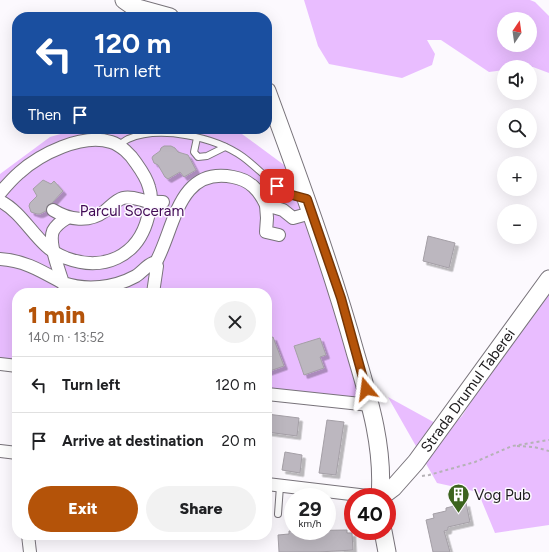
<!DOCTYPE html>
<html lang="en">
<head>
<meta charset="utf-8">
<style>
  :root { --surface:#fff; --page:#f2f2f2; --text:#202124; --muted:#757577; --line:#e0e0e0; --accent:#b45309 }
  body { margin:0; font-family:Figtree,sans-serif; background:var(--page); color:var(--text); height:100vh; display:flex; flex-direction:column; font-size:15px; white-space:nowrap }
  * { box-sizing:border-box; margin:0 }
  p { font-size:13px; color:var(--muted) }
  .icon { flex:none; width:22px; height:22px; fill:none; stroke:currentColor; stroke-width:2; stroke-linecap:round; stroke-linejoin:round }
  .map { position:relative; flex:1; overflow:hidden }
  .drawer { position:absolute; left:12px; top:288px; width:260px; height:252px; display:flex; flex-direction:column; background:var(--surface); border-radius:16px; box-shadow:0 4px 16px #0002 }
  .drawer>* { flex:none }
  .banner { position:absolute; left:12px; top:12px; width:260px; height:122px; border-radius:16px; box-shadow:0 4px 16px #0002; background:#1a4fa0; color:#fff; overflow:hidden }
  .needle { width:26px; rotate:13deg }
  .fabs { position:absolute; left:497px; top:12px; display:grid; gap:8px }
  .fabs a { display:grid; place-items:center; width:40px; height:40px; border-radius:50%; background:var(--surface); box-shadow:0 4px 16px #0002; font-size:20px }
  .speed { position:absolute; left:284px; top:488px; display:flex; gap:8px; font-size:20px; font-weight:700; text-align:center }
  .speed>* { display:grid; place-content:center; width:52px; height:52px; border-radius:50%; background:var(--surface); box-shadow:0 4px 16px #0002; line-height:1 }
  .speed small { font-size:10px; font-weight:400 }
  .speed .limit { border:6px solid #d22; background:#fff; color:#111 }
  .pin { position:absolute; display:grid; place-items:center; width:34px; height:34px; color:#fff; margin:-17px; border-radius:8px; box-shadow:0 2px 6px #0006 }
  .me { position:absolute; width:44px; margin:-22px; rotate:344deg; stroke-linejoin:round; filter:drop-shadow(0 0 3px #0008) }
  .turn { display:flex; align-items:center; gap:14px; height:84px; padding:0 16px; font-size:18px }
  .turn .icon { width:52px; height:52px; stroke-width:2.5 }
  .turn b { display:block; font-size:28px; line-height:34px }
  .then { display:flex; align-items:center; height:38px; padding:0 16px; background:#0003; gap:8px; font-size:15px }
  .round { display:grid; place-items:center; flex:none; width:42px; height:42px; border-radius:21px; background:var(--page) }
  .overview { display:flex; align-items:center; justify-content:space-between; height:68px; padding:0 16px }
  h1 { font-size:24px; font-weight:800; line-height:30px; color:var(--accent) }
  .primary-button { display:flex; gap:8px; margin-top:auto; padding:8px 16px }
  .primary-button a { flex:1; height:46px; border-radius:24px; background:var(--accent); color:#fff; font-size:16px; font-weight:800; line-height:46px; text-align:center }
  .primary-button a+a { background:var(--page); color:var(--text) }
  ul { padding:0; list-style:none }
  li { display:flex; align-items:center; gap:12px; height:56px; padding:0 16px; border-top:1px solid var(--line) }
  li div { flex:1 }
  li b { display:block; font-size:15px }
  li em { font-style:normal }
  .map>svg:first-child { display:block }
</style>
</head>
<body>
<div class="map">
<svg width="549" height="552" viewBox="0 0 549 552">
  <defs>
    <filter id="shadow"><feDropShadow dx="3.5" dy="3.5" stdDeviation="0" flood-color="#0004"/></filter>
  </defs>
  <rect width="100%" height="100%" fill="#fcf9fe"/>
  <g fill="#e9bdff" fill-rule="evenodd">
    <path d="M304,0H530L535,2L549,16V73L533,67H504V70L489,72L441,40H427L435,54L432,65L402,78L329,64L318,46ZM504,19H530V45H504Z"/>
    <polygon points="78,129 203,129 242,134 299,176 370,405 267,393 267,293 17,293 17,365 0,363 0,174 50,137"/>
    <polygon points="549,291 549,525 495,533 478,492 437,483 388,397 448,430 462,416 477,392"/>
  </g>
  <g fill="#bcb7bf" stroke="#a49fa6" filter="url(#shadow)">
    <polygon points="164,146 171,146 175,148 178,152 188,155 196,170 184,177 180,172 168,179 165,177 158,165 154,163 152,158 153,156 160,151 161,148"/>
    <polygon points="43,180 51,184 54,181 63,191 52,203 47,206 46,211 40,214 37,214 31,212 29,206 30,203 37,196 33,189"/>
    <polygon points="428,236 455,243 449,268 423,261"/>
    <polygon points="273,337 284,366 267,372 267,339"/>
    <polygon points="320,338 326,355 320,357 324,368 304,375 294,346"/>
    <polygon points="267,414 299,418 297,436 267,432"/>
    <polygon points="327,420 344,422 336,475 319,473"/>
    <polygon points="285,452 302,455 300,473 282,470"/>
    <polygon points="466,503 470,522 448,527 448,530 444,531 450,552 433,552 426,520 434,518 433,514 446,511 446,508"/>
    <polygon points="347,530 347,533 352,533 353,550 318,552 279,552 278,535 289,534 289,531"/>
  </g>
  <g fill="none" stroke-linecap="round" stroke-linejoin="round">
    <defs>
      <g id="lane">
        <polyline points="197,138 194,152 198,157 207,156 225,147"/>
        <path d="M117,146C121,144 124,141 128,139C160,125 215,137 243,157C262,171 279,193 303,199"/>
        <polyline points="278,514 280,486"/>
      </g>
      <g id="street">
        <path d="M0,193C6,186 12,179 19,173C40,154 82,133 111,142C121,145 131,155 136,163C141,170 147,179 149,187C152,196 151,208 148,217C138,257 103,272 66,258C37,248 27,215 0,201"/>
        <polyline points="266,205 267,218 266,232 279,235"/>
        <path d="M53,210C69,220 89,223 105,211C111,206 116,200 123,198C131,196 137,199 145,201C151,202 157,202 163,202"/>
        <path d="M67,218C62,221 56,225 53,231C48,243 59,270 63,283C87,291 114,288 136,276C142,272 146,266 153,263L157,266L153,293"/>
        <path d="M0,259C24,260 43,272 63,283L65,287"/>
        <path d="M155,264C175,229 177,166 233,177C250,180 259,190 266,205L283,210L293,218L311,213"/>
        <polyline points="0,364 17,366"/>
        <polyline points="267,394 370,405"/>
        <polyline points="0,451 17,453"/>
        <polyline points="267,484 376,497"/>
        <polyline points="28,535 30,552"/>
      </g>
      <g id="secondary">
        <polyline points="124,0 134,7 170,17"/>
        <path d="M267,91C299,178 331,265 356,355C370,402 384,448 380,497"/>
        <path id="s1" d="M381,497L393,488L416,462L549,279"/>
        <polyline points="383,531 387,552"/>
      </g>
    </defs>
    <use href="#lane" stroke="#78737a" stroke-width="8"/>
    <use href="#street" stroke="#78737a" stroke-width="14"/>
    <use href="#secondary" stroke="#78737a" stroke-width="19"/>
    <g stroke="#b5b2b6" stroke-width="2" stroke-dasharray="3 3" stroke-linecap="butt">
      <polyline points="517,446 534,447 549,451"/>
      <polyline points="422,476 429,475 475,462 512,446 549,440"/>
    </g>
    <use href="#lane" stroke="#fff" stroke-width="6"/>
    <use href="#street" stroke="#fff" stroke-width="12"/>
    <use href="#secondary" stroke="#fff" stroke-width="17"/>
  </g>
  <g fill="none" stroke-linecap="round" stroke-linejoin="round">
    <defs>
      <polyline id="route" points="277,186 292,195 307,199 341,298 366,389"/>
    </defs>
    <use href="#route" stroke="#753606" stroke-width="10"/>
    <use href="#route" stroke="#b45309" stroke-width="7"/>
  </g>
  <defs>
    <symbol id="building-pin" viewBox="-11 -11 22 30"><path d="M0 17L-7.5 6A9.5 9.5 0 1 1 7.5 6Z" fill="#3c641e" stroke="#fcf9fe"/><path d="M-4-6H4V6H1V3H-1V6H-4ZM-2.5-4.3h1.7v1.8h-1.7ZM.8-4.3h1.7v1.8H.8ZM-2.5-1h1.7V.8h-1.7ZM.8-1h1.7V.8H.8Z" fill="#fff"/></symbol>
  </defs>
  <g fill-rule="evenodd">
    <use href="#building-pin" x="446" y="482" width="25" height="34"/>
  </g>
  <g text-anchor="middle" stroke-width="3" stroke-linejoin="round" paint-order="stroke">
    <g font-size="15" fill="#400954" stroke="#fcf9fe">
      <text x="132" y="216">Parcul Soceram</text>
    </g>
    <g font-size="15" fill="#1d1b1d" stroke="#fcf9fe">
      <text dy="5" stroke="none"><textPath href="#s1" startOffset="138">Strada Drumul Taberei</textPath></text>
    </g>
    <g font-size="15" fill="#1d1b1d" stroke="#fcf9fe" text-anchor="start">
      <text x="474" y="500">Vog Pub</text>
    </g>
  </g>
</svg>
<div class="fabs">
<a><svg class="needle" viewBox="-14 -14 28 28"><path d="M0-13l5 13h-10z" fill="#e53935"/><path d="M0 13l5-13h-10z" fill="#757577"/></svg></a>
<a><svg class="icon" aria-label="sound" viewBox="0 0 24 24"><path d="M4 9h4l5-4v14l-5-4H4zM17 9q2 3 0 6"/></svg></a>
<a><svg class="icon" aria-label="search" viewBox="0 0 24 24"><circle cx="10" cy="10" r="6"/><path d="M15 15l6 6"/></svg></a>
<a>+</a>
<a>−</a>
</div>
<div class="speed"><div>29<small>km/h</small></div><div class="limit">40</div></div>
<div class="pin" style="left:277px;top:186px;background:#d93025"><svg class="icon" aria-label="arrive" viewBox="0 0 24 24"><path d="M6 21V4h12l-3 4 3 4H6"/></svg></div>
<svg class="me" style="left:366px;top:389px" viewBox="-20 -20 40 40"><path d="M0-17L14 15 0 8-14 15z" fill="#b45309" stroke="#fff" stroke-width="4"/></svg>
<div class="banner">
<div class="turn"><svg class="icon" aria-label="left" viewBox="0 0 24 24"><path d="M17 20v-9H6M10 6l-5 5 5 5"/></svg><div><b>120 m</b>Turn left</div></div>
<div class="then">Then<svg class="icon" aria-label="arrive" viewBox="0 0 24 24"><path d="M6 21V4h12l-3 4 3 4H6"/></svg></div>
</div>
<section class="drawer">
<div class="overview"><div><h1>1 min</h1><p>140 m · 13:52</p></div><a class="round"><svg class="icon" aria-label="close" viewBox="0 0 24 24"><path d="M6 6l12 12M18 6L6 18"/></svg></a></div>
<ul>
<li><svg class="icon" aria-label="left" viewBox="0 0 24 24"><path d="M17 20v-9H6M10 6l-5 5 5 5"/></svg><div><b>Turn left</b></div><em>120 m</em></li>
<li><svg class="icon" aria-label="arrive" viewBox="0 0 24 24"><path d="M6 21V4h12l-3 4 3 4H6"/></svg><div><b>Arrive at destination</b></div><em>20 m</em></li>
</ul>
<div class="primary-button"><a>Exit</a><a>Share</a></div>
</section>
</div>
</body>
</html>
